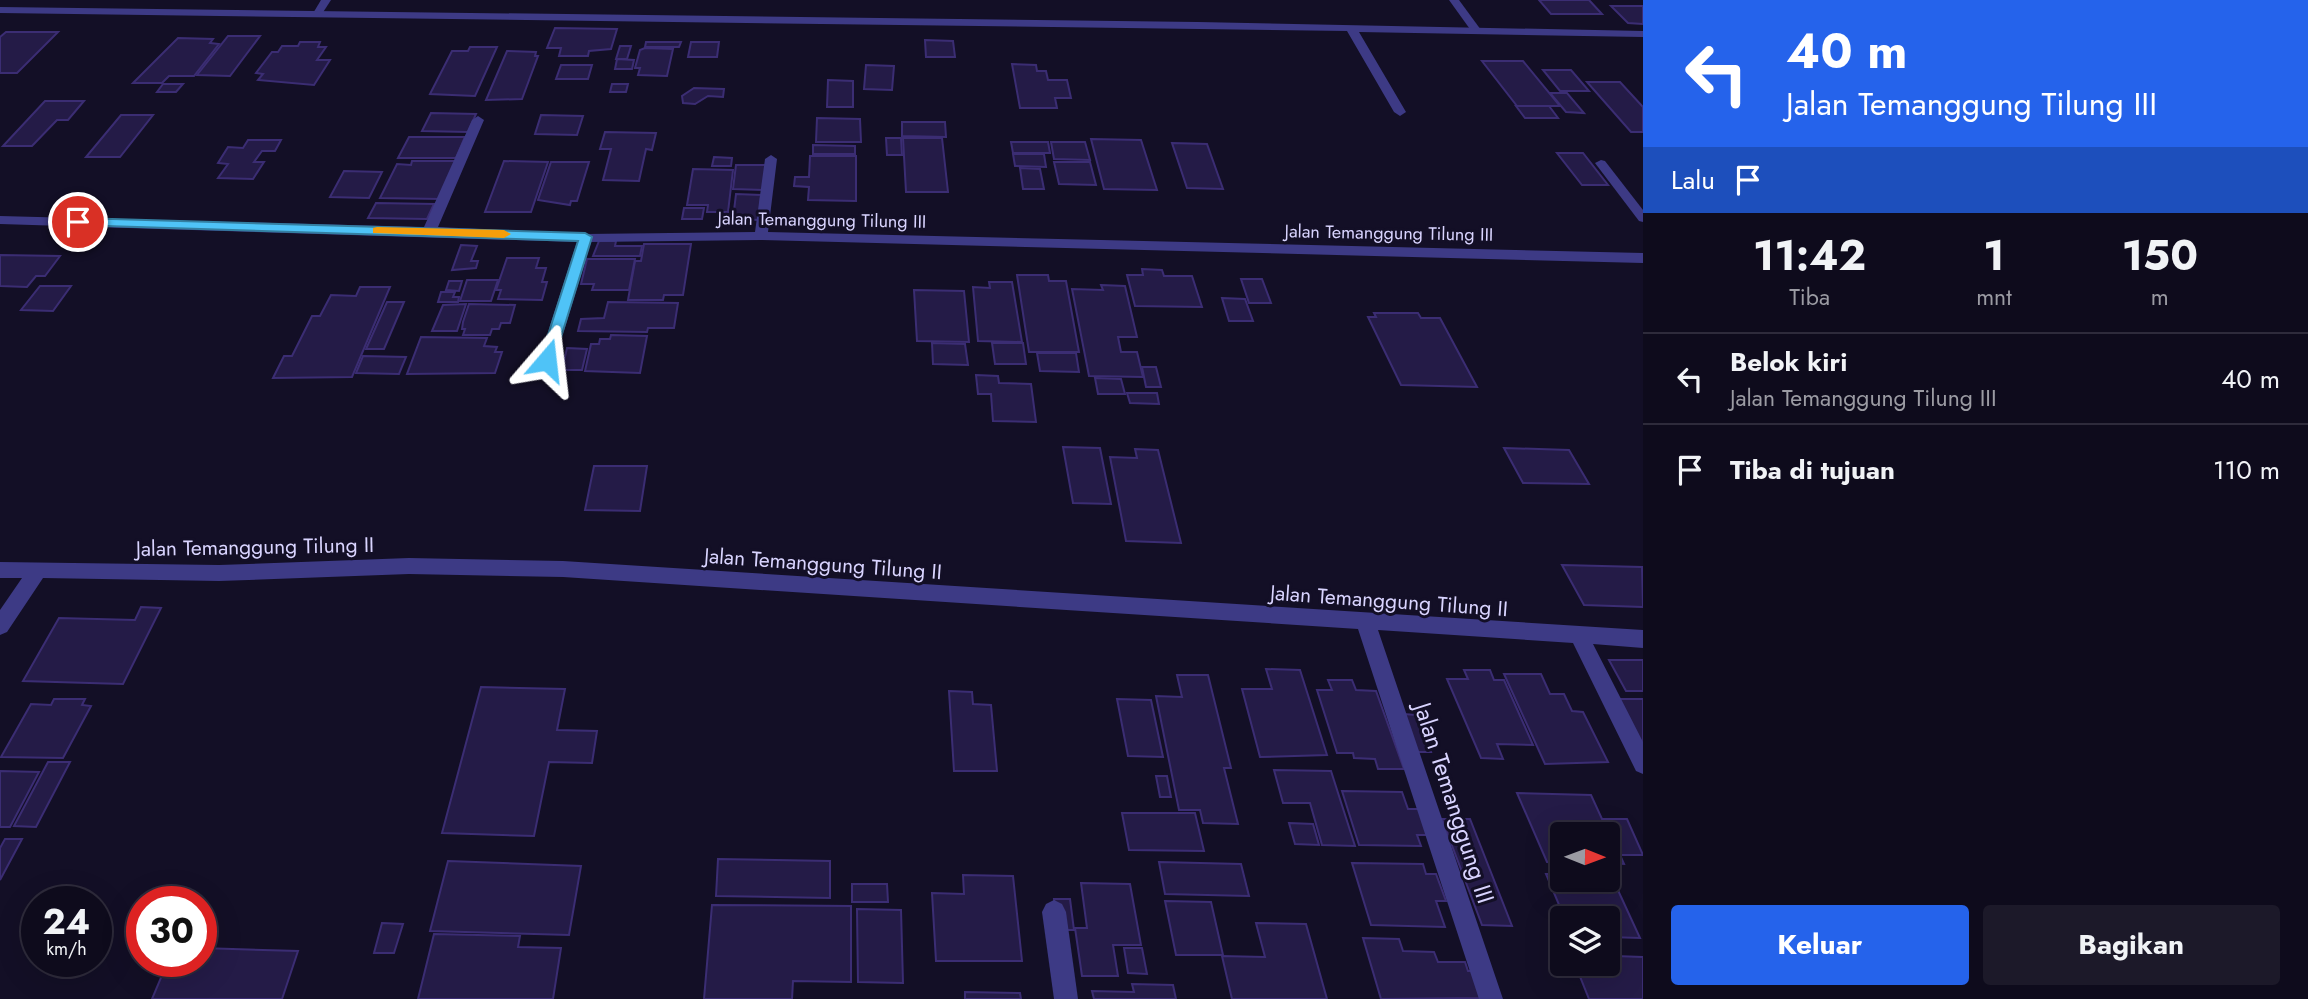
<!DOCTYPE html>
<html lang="id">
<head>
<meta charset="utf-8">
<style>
  :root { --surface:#0e0b1c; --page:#1c1929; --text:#f1f3f6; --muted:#9b9ba3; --line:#2e2b3b; --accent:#2563eb }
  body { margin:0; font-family:Jost,sans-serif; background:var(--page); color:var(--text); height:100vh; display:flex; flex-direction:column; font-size:26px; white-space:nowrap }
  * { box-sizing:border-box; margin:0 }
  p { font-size:23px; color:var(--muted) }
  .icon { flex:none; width:38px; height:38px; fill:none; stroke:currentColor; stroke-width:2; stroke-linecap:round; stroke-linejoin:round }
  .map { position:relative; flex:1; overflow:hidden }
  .sheet { display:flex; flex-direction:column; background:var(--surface); width:665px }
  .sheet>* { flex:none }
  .guide { background:#2563eb; color:#fff; overflow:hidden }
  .needle { width:46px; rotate:91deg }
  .controls { position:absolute; left:1550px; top:822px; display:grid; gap:14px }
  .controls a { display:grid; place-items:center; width:70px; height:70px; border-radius:7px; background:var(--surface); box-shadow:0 7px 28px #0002,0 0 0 2px var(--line); font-size:35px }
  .speed { position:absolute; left:21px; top:886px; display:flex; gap:14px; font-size:35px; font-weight:700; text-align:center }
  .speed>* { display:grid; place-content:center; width:91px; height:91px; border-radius:50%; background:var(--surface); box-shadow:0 7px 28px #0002,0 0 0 2px var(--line); line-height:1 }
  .speed small { font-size:18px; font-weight:400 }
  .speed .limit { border:10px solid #d22; background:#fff; color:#111 }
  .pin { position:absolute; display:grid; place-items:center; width:60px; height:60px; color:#fff; margin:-30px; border:4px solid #fff; border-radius:50%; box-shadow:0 2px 7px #0007 }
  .me { position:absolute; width:77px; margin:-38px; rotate:17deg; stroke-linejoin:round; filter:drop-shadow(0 0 5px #0008) }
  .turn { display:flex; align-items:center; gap:24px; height:147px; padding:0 28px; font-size:32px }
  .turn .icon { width:91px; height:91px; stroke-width:2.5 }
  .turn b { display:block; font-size:49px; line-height:60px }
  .then { display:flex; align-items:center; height:66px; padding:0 28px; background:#0003; gap:14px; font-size:26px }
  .eta { display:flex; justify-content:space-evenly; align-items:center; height:119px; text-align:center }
  .eta b { font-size:42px; font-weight:700; line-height:49px }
  .cta { display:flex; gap:14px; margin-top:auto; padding:14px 28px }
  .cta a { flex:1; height:80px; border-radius:7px; background:var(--accent); color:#fff; font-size:28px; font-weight:700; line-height:80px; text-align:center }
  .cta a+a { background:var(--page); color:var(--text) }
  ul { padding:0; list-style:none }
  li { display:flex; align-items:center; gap:21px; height:91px; padding:0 28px; border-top:2px solid var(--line) }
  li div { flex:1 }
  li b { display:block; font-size:26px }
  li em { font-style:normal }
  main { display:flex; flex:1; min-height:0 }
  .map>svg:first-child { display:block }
</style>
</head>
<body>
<main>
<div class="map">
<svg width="1643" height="999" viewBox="0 0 1643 999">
  <rect width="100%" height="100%" fill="#130f26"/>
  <g fill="#241b47" stroke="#3b2d73" stroke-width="2">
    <polygon points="1539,0 1589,0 1602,14 1551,14"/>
    <polygon points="1611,6 1643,6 1643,24 1628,23"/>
    <polygon points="555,28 617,29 611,49 589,51 588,56 559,56 561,48 547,48"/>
    <polygon points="6,32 58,32 17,73 0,73 0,37"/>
    <polygon points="228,36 260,36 230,76 197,75"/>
    <polygon points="178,38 213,39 210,43 219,44 194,76 169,76 162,83 133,83"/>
    <polygon points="925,40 953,41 955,57 926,57"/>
    <polygon points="300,42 320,42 318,47 326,47 317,60 330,60 314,85 258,80 263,74 256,73 272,52 278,52 282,46 298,46"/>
    <polygon points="646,42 681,42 679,47 645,47"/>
    <polygon points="691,42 719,42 717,57 688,57"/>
    <polygon points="620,46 631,46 627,59 616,59"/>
    <polygon points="470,47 497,47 475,96 430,94 452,51 468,51"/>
    <polygon points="645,48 673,49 667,76 638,75 640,68 635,68 640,50"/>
    <polygon points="507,51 536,52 535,56 538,56 522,99 486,100"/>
    <polygon points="617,59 634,60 632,69 615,69"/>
    <polygon points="1482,61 1523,61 1560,106 1517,106"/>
    <polygon points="1012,64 1036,65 1037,71 1046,71 1048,80 1067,80 1071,98 1055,98 1057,108 1020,108"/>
    <polygon points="561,65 592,65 588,79 556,79"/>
    <polygon points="866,65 894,66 892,90 864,89"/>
    <polygon points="1543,70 1571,70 1589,91 1560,91"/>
    <polygon points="828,80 853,81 853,107 827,107"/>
    <polygon points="1587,82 1620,82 1643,107 1643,132 1631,132"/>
    <polygon points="163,84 183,84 176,92 157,92"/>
    <polygon points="612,84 628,84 626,92 610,92"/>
    <polygon points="694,88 724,89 723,97 708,96 695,104 683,103 682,96"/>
    <polygon points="1550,93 1567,93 1584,113 1566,112"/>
    <polygon points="45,101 84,101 68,120 57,120 32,146 3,146"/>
    <polygon points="1516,106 1549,106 1558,118 1525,118"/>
    <polygon points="431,113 476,114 468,132 422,131"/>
    <polygon points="121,115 153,115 120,157 86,157"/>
    <polygon points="541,115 583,116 577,135 535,134"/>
    <polygon points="817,118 860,119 861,142 816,142"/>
    <polygon points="902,122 945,122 946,137 902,136"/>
    <polygon points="605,132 656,133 652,150 646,149 639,181 603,180 611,149 600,149"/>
    <polygon points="409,137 465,137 456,158 398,158"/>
    <polygon points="886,138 901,138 902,155 887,155"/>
    <polygon points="903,138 942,138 948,192 906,192"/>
    <polygon points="1091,139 1141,140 1157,190 1104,189"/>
    <polygon points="248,140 281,140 275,151 262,151 254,162 264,162 253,179 218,178 228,164 218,163 228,147 243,148"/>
    <polygon points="1011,142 1048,142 1050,153 1013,153"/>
    <polygon points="1051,142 1085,142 1090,160 1054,159"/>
    <polygon points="1172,143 1207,144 1223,189 1187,188"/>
    <polygon points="813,145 855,146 855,154 813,154"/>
    <polygon points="1557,153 1583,153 1608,185 1582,185"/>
    <polygon points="1013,154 1044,154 1046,167 1015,166"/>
    <polygon points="810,156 856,156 856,201 808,200 809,187 794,186 795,177 809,177"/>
    <polygon points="714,157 732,158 731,166 712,166"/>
    <polygon points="412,161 457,161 441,199 380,198 397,164 411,165"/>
    <polygon points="504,161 548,162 531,212 485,212"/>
    <polygon points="551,162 589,162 577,201 571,201 570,205 538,200"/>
    <polygon points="1054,162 1090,162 1096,185 1059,184"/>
    <polygon points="736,165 767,165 764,190 733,189"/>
    <polygon points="1020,168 1040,169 1044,189 1023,189"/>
    <polygon points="693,169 733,170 728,212 707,212 708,205 687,205"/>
    <polygon points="344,171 382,172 369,198 330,197"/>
    <polygon points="736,194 761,195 759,220 733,219"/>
    <polygon points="376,203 434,204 427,219 368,218"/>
    <polygon points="684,208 704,208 702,219 682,219"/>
    <polygon points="599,241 616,241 615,246 642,246 640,256 593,256"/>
    <polygon points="644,244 691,244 683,295 664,295 663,300 628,300 635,261 641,261"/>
    <polygon points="461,245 477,246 471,261 478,261 476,268 452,270"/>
    <polygon points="0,255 60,256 45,276 36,276 27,287 0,286"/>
    <polygon points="507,258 539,258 536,268 546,268 542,282 547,282 542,300 498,299 501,290 496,290"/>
    <polygon points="587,259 635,259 629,290 592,290 594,284 581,284"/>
    <polygon points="1142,269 1162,270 1164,276 1192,276 1202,307 1135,306 1127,275 1143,275"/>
    <polygon points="1017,275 1048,275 1049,281 1066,281 1079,352 1029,352"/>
    <polygon points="1241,279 1262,279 1271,303 1249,303"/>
    <polygon points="467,280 498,280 491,301 460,301"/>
    <polygon points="449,281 462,281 459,291 446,290"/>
    <polygon points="989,282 1012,282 1022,342 978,341 973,287 990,288"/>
    <polygon points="1101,285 1125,286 1137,337 1118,337 1121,352 1137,352 1143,377 1089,376 1072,289 1103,290"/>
    <polygon points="40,286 71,286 53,311 21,310"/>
    <polygon points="360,287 390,287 352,377 273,378 284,356 292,356 312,316 320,316 331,295 356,296"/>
    <polygon points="914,290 964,291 969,342 917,341"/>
    <polygon points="441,292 455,292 453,297 459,297 458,302 438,302"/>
    <polygon points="1222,298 1245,299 1253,321 1229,321"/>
    <polygon points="387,302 404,302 384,349 366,349"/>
    <polygon points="608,302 678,303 674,328 648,328 647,332 578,331 581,319 604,318"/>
    <polygon points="466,304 457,331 432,331 443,305"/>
    <polygon points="469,304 515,305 510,323 501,323 499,329 492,329 490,335 463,335 465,329 462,329 463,322"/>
    <polygon points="1374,313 1418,313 1421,318 1440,318 1477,387 1401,385 1368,317 1376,317"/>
    <polygon points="611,335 647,336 640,373 585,371 591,344 599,344 600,339 610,339"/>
    <polygon points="421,337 487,338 484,346 497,347 495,352 502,352 495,373 407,374"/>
    <polygon points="932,343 965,344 968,365 933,364"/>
    <polygon points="992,343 1023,343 1026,364 995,364"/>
    <polygon points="567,348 587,349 582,370 562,370"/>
    <polygon points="1037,353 1076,353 1079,372 1040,371"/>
    <polygon points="363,356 406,357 399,374 356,373"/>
    <polygon points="1142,367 1156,367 1161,387 1146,387"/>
    <polygon points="976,375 998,376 999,383 1031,384 1036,422 993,421 991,394 978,394"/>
    <polygon points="1095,378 1121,379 1125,394 1098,394"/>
    <polygon points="1127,393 1157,393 1159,404 1130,403"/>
    <polygon points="1063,447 1100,448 1111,504 1073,503"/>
    <polygon points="1504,448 1569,450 1589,484 1523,483"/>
    <polygon points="1135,449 1158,450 1181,543 1126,541 1110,457 1137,458"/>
    <polygon points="594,466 647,466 640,511 585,510"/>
    <polygon points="1562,565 1642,567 1643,607 1584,605"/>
    <polygon points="141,607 161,608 123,684 23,681 59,618 135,620"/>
    <polygon points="1609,660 1643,660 1643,691 1626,691"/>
    <polygon points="1266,669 1300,670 1327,755 1260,757 1242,689 1272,689"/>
    <polygon points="1464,670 1490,670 1494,680 1504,680 1533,745 1497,744 1503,759 1481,758 1447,679 1468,679"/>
    <polygon points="1504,674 1541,674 1550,694 1564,694 1572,711 1583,712 1608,762 1545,764"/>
    <polygon points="1177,675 1208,675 1231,768 1224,768 1238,824 1203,823 1200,810 1179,810 1156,696 1182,697"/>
    <polygon points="1328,680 1352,680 1356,690 1376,691 1404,769 1378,769 1375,759 1354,758 1353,753 1337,753 1317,690 1332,690"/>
    <polygon points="481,687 565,689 557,730 597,731 592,763 549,762 534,836 442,833"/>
    <polygon points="949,691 972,692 973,704 991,705 997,771 954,771"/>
    <polygon points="54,699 85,699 82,705 91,706 63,758 1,757 31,704 51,705"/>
    <polygon points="1117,699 1151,700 1163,757 1128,756"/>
    <polygon points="1617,699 1643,699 1643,749"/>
    <polygon points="1403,714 1417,715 1431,752 1417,752"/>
    <polygon points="48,762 70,762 36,827 14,826"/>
    <polygon points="1274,770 1331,771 1355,846 1322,845 1310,803 1283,803"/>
    <polygon points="0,771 39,772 10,827 0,827"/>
    <polygon points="1156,776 1167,776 1171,797 1160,797"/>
    <polygon points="1342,791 1402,792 1408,809 1419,809 1429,835 1417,835 1421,846 1359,845"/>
    <polygon points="1517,793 1591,795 1602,819 1627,819 1643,855 1620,855 1624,864 1608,863 1608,835 1563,835 1563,863 1547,862"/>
    <polygon points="1122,813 1195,813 1204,851 1129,850"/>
    <polygon points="1442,819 1470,819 1512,926 1482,925"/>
    <polygon points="1289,823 1313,824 1319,845 1295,844"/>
    <polygon points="5,839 22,839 0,880 0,848"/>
    <polygon points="718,859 830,861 830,898 716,896"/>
    <polygon points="448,861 581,866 569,935 430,931"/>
    <polygon points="1159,862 1241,864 1249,896 1165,894"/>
    <polygon points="1352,863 1423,864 1426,874 1436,874 1446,901 1436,901 1445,927 1371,925"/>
    <polygon points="1546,874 1563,874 1563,880 1608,880 1608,875 1611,875 1640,938 1608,937 1608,919 1565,919"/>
    <polygon points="963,875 1013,876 1022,961 936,961 932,893 964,894"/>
    <polygon points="1081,883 1130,884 1141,945 1113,945 1118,976 1082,976 1075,928 1087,928"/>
    <polygon points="852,884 887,884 888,902 852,902"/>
    <polygon points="1054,899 1070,899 1074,930 1058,930"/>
    <polygon points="1165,901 1211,902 1223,955 1176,955"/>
    <polygon points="712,905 851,906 851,982 793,981 792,999 704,999"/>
    <polygon points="857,909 901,910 903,983 858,982"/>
    <polygon points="382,923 403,924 394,953 374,953"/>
    <polygon points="1256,923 1306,924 1327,999 1232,999 1222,956 1265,957"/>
    <polygon points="434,934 520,936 518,947 561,948 553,999 418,999"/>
    <polygon points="1363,938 1399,939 1403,951 1434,952 1438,962 1465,962 1468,971 1475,971 1485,998 1381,999"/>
    <polygon points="201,948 298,951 282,999 152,999 168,961 201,961"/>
    <polygon points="1124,948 1142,948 1147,974 1128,973"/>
    <polygon points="1615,956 1643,957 1643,999 1589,999 1575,964 1619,965"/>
    <polygon points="1132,984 1173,985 1176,999 1094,999 1092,991 1134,992"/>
    <polygon points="965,992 1020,993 1021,999 965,999"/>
  </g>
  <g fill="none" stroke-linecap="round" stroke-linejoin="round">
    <g fill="#3d3a85" fill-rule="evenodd">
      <polygon points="321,0 331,0 320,17 314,17 312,15"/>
      <polygon points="1449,0 1459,0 1481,30 1480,32 1472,32"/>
      <polygon points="1601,160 1605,161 1643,210 1643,222 1639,221 1595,163"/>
    </g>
    <g fill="#3d3a85" fill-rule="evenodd">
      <polygon points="0,7 1198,22 1643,31 1643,37 1359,32 1406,112 1400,116 1394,112 1347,31 0,13"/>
      <polygon points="478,116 484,120 438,227 585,234 755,232 765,159 771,155 777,159 768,232 1643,253 1643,263 761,240 591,242 555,360 547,366 539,360 577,242 0,224 0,216 424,227 472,120"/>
      <polygon points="409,558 563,561 1643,630 1643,648 1593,644 1643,742 1643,774 1636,771 1573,643 1378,630 1503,999 1479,999 1358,629 563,577 409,574 219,581 43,578 7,632 0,635 0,610 22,578 0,578 0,562 219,565"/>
      <polygon points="1054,900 1062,904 1066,912 1078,999 1054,999 1042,912 1046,904"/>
    </g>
  </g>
  <polygon fill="#4fc3f7" stroke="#337fa1" stroke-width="2" points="78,218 585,233 592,237 554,360 547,365 540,360 578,241 74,225 74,219"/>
  <polygon fill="#f59e0b" points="377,227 504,230 511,234 504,238 373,233 373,228"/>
  <g text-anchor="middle" stroke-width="6" stroke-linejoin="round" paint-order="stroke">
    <g font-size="18" fill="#d9d4ff" stroke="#130f26">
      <text transform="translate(822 220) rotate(1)" y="6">Jalan Temanggung Tilung III</text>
      <text transform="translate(1389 233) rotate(1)" y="6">Jalan Temanggung Tilung III</text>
    </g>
    <g font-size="21" fill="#d9d4ff" stroke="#130f26">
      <text transform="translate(255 547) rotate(-1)" y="7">Jalan Temanggung Tilung II</text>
      <text transform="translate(823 564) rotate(4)" y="7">Jalan Temanggung Tilung II</text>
      <text transform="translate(1389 601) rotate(4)" y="7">Jalan Temanggung Tilung II</text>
    </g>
    <g font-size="24" fill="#d9d4ff" stroke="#130f26">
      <text transform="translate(1454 803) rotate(72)" y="8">Jalan Temanggung III</text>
    </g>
  </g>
</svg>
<div class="controls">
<a><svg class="needle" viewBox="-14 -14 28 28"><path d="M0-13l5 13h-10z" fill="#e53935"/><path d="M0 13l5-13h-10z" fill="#9b9ba3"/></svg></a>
<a><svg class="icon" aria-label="layers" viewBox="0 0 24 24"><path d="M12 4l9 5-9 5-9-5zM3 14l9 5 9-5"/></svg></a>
</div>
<div class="speed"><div>24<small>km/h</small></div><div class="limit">30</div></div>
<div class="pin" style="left:78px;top:222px;background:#d93025"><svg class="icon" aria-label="arrive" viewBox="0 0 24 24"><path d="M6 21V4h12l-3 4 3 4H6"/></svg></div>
<svg class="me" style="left:547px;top:360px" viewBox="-20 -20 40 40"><path d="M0-17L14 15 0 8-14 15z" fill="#4fc3f7" stroke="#fff" stroke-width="4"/></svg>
</div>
<section class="sheet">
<div class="guide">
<div class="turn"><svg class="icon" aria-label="left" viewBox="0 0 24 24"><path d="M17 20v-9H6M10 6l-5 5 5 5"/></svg><div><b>40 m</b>Jalan Temanggung Tilung III</div></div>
<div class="then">Lalu<svg class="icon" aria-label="arrive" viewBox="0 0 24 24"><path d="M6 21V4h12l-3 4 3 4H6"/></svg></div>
</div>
<div class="eta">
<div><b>11:42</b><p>Tiba</p></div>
<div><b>1</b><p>mnt</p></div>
<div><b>150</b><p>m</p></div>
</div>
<ul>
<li><svg class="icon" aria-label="left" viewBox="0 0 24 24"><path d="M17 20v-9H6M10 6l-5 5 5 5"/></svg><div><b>Belok kiri</b><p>Jalan Temanggung Tilung III</p></div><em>40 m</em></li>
<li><svg class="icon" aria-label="arrive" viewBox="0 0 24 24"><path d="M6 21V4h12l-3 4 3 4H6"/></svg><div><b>Tiba di tujuan</b></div><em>110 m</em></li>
</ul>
<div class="cta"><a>Keluar</a><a>Bagikan</a></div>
</section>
</main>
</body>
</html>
